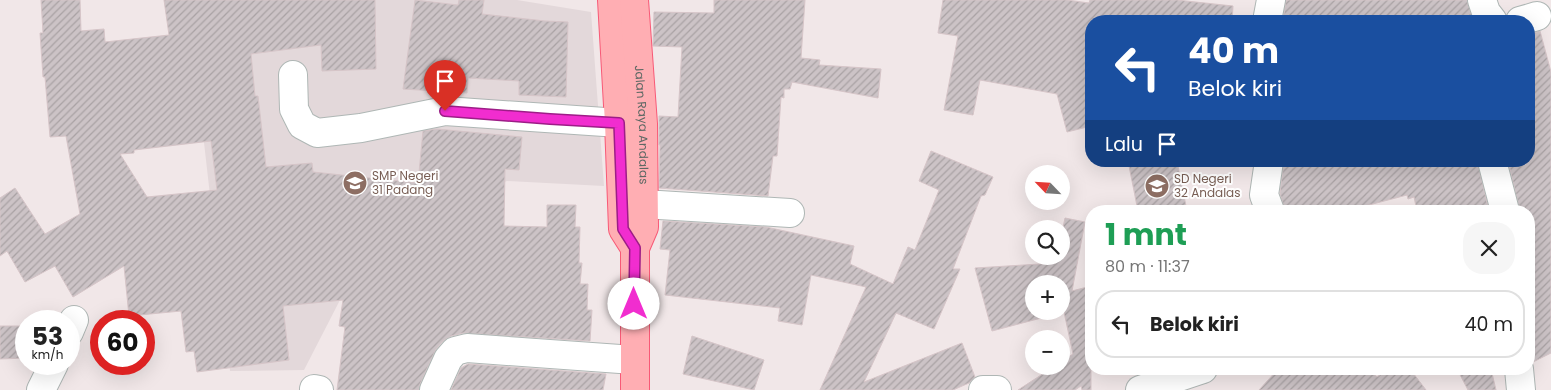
<!DOCTYPE html>
<html lang="id">
<head>
<meta charset="utf-8">
<style>
  :root { --surface:#fff; --page:#f6f6f6; --text:#222; --muted:#767676; --line:#e0e0e0 }
  body { margin:0; font-family:Poppins,sans-serif; background:var(--page); color:var(--text); height:100vh; display:flex; flex-direction:column; font-size:19px; white-space:nowrap }
  * { box-sizing:border-box; margin:0 }
  p { font-size:16px; color:var(--muted) }
  .icon { flex:none; width:28px; height:28px; fill:none; stroke:currentColor; stroke-width:2; stroke-linecap:round; stroke-linejoin:round }
  .map { position:relative; flex:1; overflow:hidden }
  .details { position:absolute; left:1085px; top:205px; width:450px; height:170px; display:flex; flex-direction:column; background:var(--surface); border-radius:20px; box-shadow:0 5px 20px #0002 }
  .details>* { flex:none }
  .banner { position:absolute; left:1085px; top:15px; width:450px; height:152px; border-radius:20px; box-shadow:0 5px 20px #0002; background:#1a4fa0; color:#fff; overflow:hidden }
  .needle { width:32px; rotate:295deg }
  .fabs { position:absolute; left:1025px; top:165px; display:grid; gap:10px }
  .fabs a { display:grid; place-items:center; width:45px; height:45px; border-radius:50%; background:var(--surface); box-shadow:0 5px 20px #0002; font-size:25px }
  .speed { position:absolute; left:15px; top:310px; display:flex; gap:10px; font-size:25px; font-weight:700; text-align:center }
  .speed>* { display:grid; place-content:center; width:65px; height:65px; border-radius:50%; background:var(--surface); box-shadow:0 5px 20px #0002; line-height:1 }
  .speed small { font-size:12px; font-weight:400 }
  .speed .limit { border:8px solid #d22; background:#fff; color:#111 }
  .pin { position:absolute; display:grid; place-items:center; width:42px; height:42px; color:#fff; margin:-51px -21px; border-radius:50% 50% 50% 0; rotate:-45deg; box-shadow:0 0 5px #0007 }
  .pin .icon { rotate:45deg }
  .me { position:absolute; width:55px; margin:-28px; rotate:0deg; stroke-linejoin:round; filter:drop-shadow(0 0 4px #0008) }
  .turn { display:flex; align-items:center; gap:18px; height:105px; padding:0 20px; font-size:22px }
  .turn .icon { width:65px; height:65px; stroke-width:2.5 }
  .turn b { display:block; font-size:35px; line-height:42px }
  .then { display:flex; align-items:center; height:48px; padding:0 20px; background:#0003; gap:10px; font-size:19px }
  .round { display:grid; place-items:center; flex:none; width:52px; height:52px; border-radius:20px; background:var(--page) }
  .summary { display:flex; align-items:center; justify-content:space-between; height:85px; padding:0 20px }
  h1 { font-size:30px; font-weight:700; line-height:38px; color:#1e9e55 }
  ul { padding:0; list-style:none }
  li { display:flex; align-items:center; gap:15px; height:68px; margin:0 10px 8px; padding:0 10px; border:2px solid var(--line); border-radius:20px }
  li div { flex:1 }
  li b { display:block; font-size:19px }
  li em { font-style:normal }
  .map>svg:first-child { display:block }
</style>
</head>
<body>
<div class="map">
<svg width="1551" height="390" viewBox="0 0 1551 390">
  <defs>
    <pattern id="building-hatch" width="6" height="6" patternUnits="userSpaceOnUse" patternTransform="scale(1.25)"><rect width="6" height="6" fill="#ccc3c6"/><path d="M-1 1l2-2M0 6l6-6M5 7l2-2" fill="none" stroke="#a9a2a4"/></pattern>
  </defs>
  <rect width="100%" height="100%" fill="#f1e7e8"/>
  <polygon fill="#e3d8da" points="192,0 517,0 591,12 604,186 507,181 472,196 341,235 340,300 304,370 230,371 197,81"/>
  <g fill="url(#building-hatch)" stroke="#d6c5c8" fill-rule="evenodd">
    <path d="M41,0H80L81,31L104,29L105,42L169,35L164,0H375L376,69L322,71L321,45L251,54L255,96H258L266,167L312,163L313,172L418,183L423,131L437,129L522,137L519,170L505,169L504,226L547,227V205H576L575,227H580L579,263H582L580,284H588L587,310H592L590,341L463,333L451,336L443,341L436,349L420,384L419,390H337L345,327L339,326L343,300L283,306L289,360L197,372L194,351L186,352L181,311L129,316L124,266L73,297L55,266L25,282L7,251L0,256V198L15,188L45,234L80,214L66,136L50,137L45,77H43L40,33H43ZM211,141L217,190L147,197L120,154L134,153V150Z"/>
    <polygon points="415,0 458,5 459,0 484,0 482,14 545,21 568,22 566,97 519,95 519,81 468,78 467,93 403,89"/>
    <polygon points="714,0 805,0 801,58 820,60 819,65 881,69 878,98 792,82 790,89 784,89 784,98 781,97 777,156 773,156 768,196 659,188 660,145 659,145 659,116 678,117 682,47 653,46 654,12 714,13"/>
    <polygon points="943,0 1067,0 1089,3 1090,0 1177,0 1233,6 1232,21 1091,21 1091,126 1067,132 1057,94 980,80 973,115 944,110 958,36 938,33"/>
    <polygon points="1286,0 1467,0 1473,21 1283,21"/>
    <polygon points="1540,31 1551,72 1551,353 1533,362 1529,357 1529,211 1520,211 1508,161 1529,161 1529,35"/>
    <polygon points="931,151 993,177 985,195 981,196 953,269 960,269 934,329 896,313 864,382 962,343 975,377 969,383 953,390 820,390 866,287 811,275 802,325 778,321 780,308 665,295 670,250 660,249 663,221 766,227 854,246 850,264 893,284 908,247 915,250 939,190 919,181"/>
    <polygon points="1128,161 1177,161 1187,211 1138,211"/>
    <polygon points="1284,161 1351,161 1352,167 1374,161 1393,161 1394,167 1414,161 1477,161 1489,211 1417,211 1414,197 1408,199 1407,195 1346,211 1285,211 1280,193"/>
    <path d="M1065,218L1085,222L1072,291L1091,286V390H1082L1081,386L1075,390H1018L1055,366H1061V362L1073,354L1064,312L992,331L975,268L1056,263L1057,256H1061V237ZM1034,284H1061V311H1034Z"/>
    <polygon points="0,326 26,326 26,358 0,359"/>
    <polygon points="692,336 764,360 754,390 683,374"/>
    <polygon points="468,364 606,374 603,390 451,390 461,368"/>
    <polygon points="1278,369 1367,369 1377,377 1388,369 1410,369 1426,390 1259,390"/>
    <polygon points="1457,369 1491,369 1496,390 1468,390"/>
  </g>
  <g fill="none" stroke-linecap="round" stroke-linejoin="round">
    <defs>
      <g id="minor">
        <polyline points="1482,0 1486,12 1493,21"/>
        <polyline points="1267,21 1271,0"/>
        <polyline points="1520,21 1537,16"/>
        <polyline points="293,75 294,109 302,125 317,133 361,128 445,111 619,123"/>
        <polyline points="1269,161 1264,195 1270,211"/>
        <polyline points="1492,161 1505,211"/>
        <polyline points="643,204 790,213"/>
        <polyline points="69,332 74,320"/>
        <polyline points="1519,369 1521,390"/>
        <polyline points="314,389 319,390"/>
        <polyline points="41,390 54,364"/>
        <polyline points="434,390 448,359 455,351 467,348 634,360"/>
        <polyline points="983,390 997,390"/>
        <polyline points="1140,390 1203,369"/>
      </g>
      <g id="major">
        <polyline points="612,0 619,123 623,229 635,248"/>
        <path id="s1" d="M634,0L643,124L644,227L635,248V390"/>
      </g>
    </defs>
    <use href="#minor" stroke="#afb7b5" stroke-width="30"/>
    <use href="#major" stroke="#f85976" stroke-width="30"/>
    <use href="#minor" stroke="#fff" stroke-width="28"/>
    <use href="#major" stroke="#ffaeb3" stroke-width="28"/>
  </g>
  <g fill="none" stroke-linecap="round" stroke-linejoin="round">
    <defs>
      <polyline id="route" points="445,111 550,119 619,123 623,229 635,248 634,304"/>
    </defs>
    <use href="#route" stroke="#9d1d87" stroke-width="12"/>
    <use href="#route" stroke="#f12dcf" stroke-width="9"/>
  </g>
  <defs>
    <symbol id="school-disc" viewBox="-11 -11 22 22"><circle r="9.5" fill="#8d6e63" stroke="#fff"/><path d="M0-5L7-2L0 1L-7-2ZM-4 1L0 2.5L4 1V4Q0 6-4 4Z" fill="#fff"/></symbol>
  </defs>
  <g fill-rule="evenodd">
    <use href="#school-disc" x="341" y="169" width="28" height="28"/>
    <use href="#school-disc" x="1143" y="172" width="28" height="28"/>
  </g>
  <g text-anchor="middle" stroke-width="4" stroke-linejoin="round" paint-order="stroke">
    <g font-size="12" fill="#5e6864" stroke="#fff">
      <text dy="4" stroke="none"><textPath href="#s1" startOffset="125">Jalan Raya Andalas</textPath></text>
    </g>
    <g font-size="12" fill="#785e54" stroke="#fff" text-anchor="start">
      <text x="372" y="180">SMP Negeri<tspan x="372" dy="14">31 Padang</tspan></text>
      <text x="1174" y="183">SD Negeri<tspan x="1174" dy="14">32 Andalas</tspan></text>
    </g>
  </g>
</svg>
<div class="fabs">
<a><svg class="needle" viewBox="-14 -14 28 28"><path d="M0-13l5 13h-10z" fill="#e53935"/><path d="M0 13l5-13h-10z" fill="#767676"/></svg></a>
<a><svg class="icon" aria-label="search" viewBox="0 0 24 24"><circle cx="10" cy="10" r="6"/><path d="M15 15l6 6"/></svg></a>
<a>+</a>
<a>−</a>
</div>
<div class="speed"><div>53<small>km/h</small></div><div class="limit">60</div></div>
<div class="pin" style="left:445px;top:111px;background:#d93025"><svg class="icon" aria-label="arrive" viewBox="0 0 24 24"><path d="M6 21V4h12l-3 4 3 4H6"/></svg></div>
<svg class="me" style="left:634px;top:304px" viewBox="-20 -20 40 40"><circle r="19" fill="#fff"/><path d="M0-13L10 11 0 6-10 11z" fill="#f12dcf"/></svg>
<div class="banner">
<div class="turn"><svg class="icon" aria-label="left" viewBox="0 0 24 24"><path d="M17 20v-9H6M10 6l-5 5 5 5"/></svg><div><b>40 m</b>Belok kiri</div></div>
<div class="then">Lalu<svg class="icon" aria-label="arrive" viewBox="0 0 24 24"><path d="M6 21V4h12l-3 4 3 4H6"/></svg></div>
</div>
<section class="details">
<div class="summary"><div><h1>1 mnt</h1><p>80 m · 11:37</p></div><a class="round"><svg class="icon" aria-label="close" viewBox="0 0 24 24"><path d="M6 6l12 12M18 6L6 18"/></svg></a></div>
<ul>
<li><svg class="icon" aria-label="left" viewBox="0 0 24 24"><path d="M17 20v-9H6M10 6l-5 5 5 5"/></svg><div><b>Belok kiri</b></div><em>40 m</em></li>
</ul>
</section>
</div>
</body>
</html>
